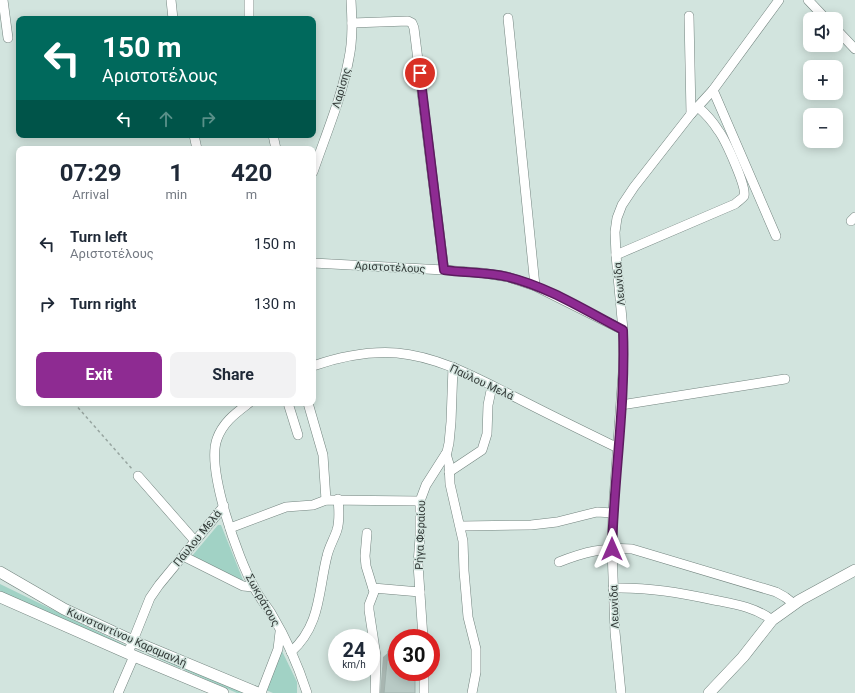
<!DOCTYPE html>
<html lang="en">
<head>
<meta charset="utf-8">
<style>
  :root { --surface:#fff; --page:#f2f2f3; --text:#1f2937; --muted:#747a83; --accent:#8e2b92 }
  body { margin:0; font-family:Roboto,sans-serif; background:var(--page); color:var(--text); height:100vh; display:flex; flex-direction:column; font-size:15px; white-space:nowrap }
  * { box-sizing:border-box; margin:0 }
  p { font-size:13px; color:var(--muted) }
  .icon { flex:none; width:22px; height:22px; fill:none; stroke:currentColor; stroke-width:2; stroke-linecap:round; stroke-linejoin:round }
  .map { position:relative; flex:1; overflow:hidden }
  .sheet { position:absolute; left:16px; top:146px; width:300px; height:260px; display:flex; flex-direction:column; background:var(--surface); border-radius:8px; box-shadow:0 2px 10px #0003 }
  .sheet>* { flex:none }
  .hud { position:absolute; left:16px; top:16px; width:300px; height:122px; border-radius:8px; box-shadow:0 2px 10px #0003; background:#00695c; color:#fff; overflow:hidden }
  .fabs { position:absolute; left:803px; top:12px; display:grid; gap:8px }
  .fabs a { display:grid; place-items:center; width:40px; height:40px; border-radius:8px; background:var(--surface); box-shadow:0 2px 10px #0003; font-size:20px }
  .speed { position:absolute; left:328px; top:629px; display:flex; gap:8px; font-size:20px; font-weight:700; text-align:center }
  .speed>* { display:grid; place-content:center; width:52px; height:52px; border-radius:50%; background:var(--surface); box-shadow:0 2px 10px #0003; line-height:1 }
  .speed small { font-size:10px; font-weight:400 }
  .speed .limit { border:6px solid #d22; background:#fff; color:#111 }
  .pin { position:absolute; display:grid; place-items:center; width:34px; height:34px; color:#fff; margin:-17px; border:2px solid #fff; border-radius:50%; box-shadow:0 1px 4px #0007 }
  .me { position:absolute; width:44px; margin:-22px; rotate:0deg; stroke-linejoin:round; filter:drop-shadow(0 0 3px #0008) }
  .turn { display:flex; align-items:center; gap:14px; height:84px; padding:0 20px; font-size:18px }
  .turn .icon { width:52px; height:52px; stroke-width:2.5 }
  .turn b { display:block; font-size:28px; line-height:34px }
  .lanes { display:flex; align-items:center; height:38px; padding:0 20px; background:#0003; justify-content:center; gap:20px; direction:ltr }
  .lanes .off { opacity:.35 }
  .eta { display:flex; justify-content:space-evenly; align-items:center; height:68px; text-align:center }
  .eta b { font-size:24px; font-weight:700; line-height:28px }
  .primary-button { display:flex; gap:8px; margin-top:auto; padding:8px 20px }
  .primary-button a { flex:1; height:46px; border-radius:8px; background:var(--accent); color:#fff; font-size:16px; font-weight:700; line-height:46px; text-align:center }
  .primary-button a+a { background:var(--page); color:var(--text) }
  ul { padding:0; list-style:none }
  li { display:flex; align-items:center; gap:12px; height:60px; padding:0 20px }
  li div { flex:1 }
  li b { display:block; font-size:15px }
  li em { font-style:normal }
  .map>svg:first-child { display:block }
</style>
</head>
<body>
<div class="map">
<svg width="855" height="693" viewBox="0 0 855 693">
  <rect width="100%" height="100%" fill="#d2e4de"/>
  <g fill="#a1d2c5">
    <polygon points="218,525 221,525 243,580 240,581 192,556"/>
    <polygon points="0,584 125,645 124,647 0,592"/>
    <polygon points="140,647 244,693 237,693 139,650"/>
    <polygon points="281,649 297,682 297,693 273,693 266,690"/>
  </g>
  <polygon fill="#0003" points="389,652 397,653 397,672 414,672 414,693 380,693 383,657"/>
  <polygon fill="#b8cac5" stroke="#a1b2ad" points="388,651 397,652 397,672 415,672 415,693 384,693"/>
  <g fill="none" stroke-linecap="round" stroke-linejoin="round">
    <defs>
      <g id="minor">
        <polyline points="3,0 8,38"/>
        <polyline points="171,0 173,19"/>
        <polyline points="249,0 249,19"/>
        <polyline points="808,0 826,19"/>
        <polyline points="689,16 691,114"/>
        <polyline points="508,18 535,286"/>
        <polyline points="352,23 408,21 412,23 414,28 444,270"/>
        <polyline points="836,29 855,49"/>
        <polyline points="713,90 776,236"/>
        <polyline points="194,135 197,149"/>
        <polyline points="273,135 276,149"/>
        <path d="M313,172C326,134 342,97 349,58C353,39 352,19 351,0"/>
        <polyline points="851,221 855,217"/>
        <path d="M616,255L735,204C738,201 742,199 744,196C747,187 725,139 718,130C713,122 706,114 698,107"/>
        <polyline points="313,263 444,270 483,273 508,277 535,286 623,330"/>
        <path d="M313,366C339,357 369,351 397,353C441,357 480,380 519,399C552,416 585,432 618,448"/>
        <path d="M249,403C236,413 223,422 217,439C206,469 238,559 254,587C258,596 265,604 271,613C286,638 298,665 307,693"/>
        <polyline points="288,403 298,435"/>
        <polyline points="308,403 323,455 326,500"/>
        <polyline points="621,405 785,379"/>
        <polyline points="446,454 449,464 450,484 463,541 464,571 468,617 476,649 476,672 472,693"/>
        <polyline points="449,472 482,450 487,434 488,405 492,386"/>
        <polyline points="138,476 195,541"/>
        <polyline points="461,526 531,525 557,522 597,512 613,513"/>
        <polyline points="230,528 286,507 313,505 326,500 420,501"/>
        <polyline points="367,533 365,556 366,566 374,592 369,605 369,610 376,656 375,693"/>
        <polyline points="183,556 243,586 253,587"/>
        <path d="M559,562C584,552 605,547 632,549L776,592L785,597L794,604"/>
        <polyline points="373,588 420,592"/>
        <path d="M613,588C648,587 681,593 714,600C734,604 755,607 772,620"/>
        <polyline points="423,638 418,564 420,537 420,501 426,485 447,452 449,443 451,422 453,367"/>
        <path d="M291,652C321,625 318,592 327,556C329,547 334,539 337,530C340,520 339,509 338,499"/>
        <polyline points="128,653 150,598 159,585 224,506"/>
        <polyline points="424,672 424,693"/>
        <polyline points="118,693 134,656"/>
        <polyline points="261,693 278,649 280,632"/>
        <polyline points="621,693 615,632 612,549 613,513 623,372 623,330 616,255 615,232 617,218 622,205 634,187 691,114 713,90 779,0"/>
      </g>
      <g id="tertiary">
        <polyline points="0,572 64,609 133,641 258,693"/>
        <polyline points="0,597 134,656 223,693"/>
        <polyline points="709,693 743,657 772,620 800,600 855,570"/>
      </g>
    </defs>
    <use href="#minor" stroke="#73847f" stroke-width="10"/>
    <use href="#tertiary" stroke="#73847f" stroke-width="12"/>
    <polyline stroke="#97a5a0" stroke-width="1.5" stroke-dasharray="3 3" stroke-linecap="butt" points="74,403 132,469"/>
    <use href="#minor" stroke="#fff" stroke-width="9"/>
    <use href="#tertiary" stroke="#fff" stroke-width="11"/>
  </g>
  <g fill="none" stroke-linecap="round" stroke-linejoin="round">
    <defs>
      <path id="route" d="M420,73L444,270C465,273 487,272 508,277C549,287 586,311 623,330C626,403 614,476 612,549"/>
    </defs>
    <use href="#route" stroke="#5c1c5f" stroke-width="10"/>
    <use href="#route" stroke="#8e2b92" stroke-width="7"/>
  </g>
  <g text-anchor="middle" stroke-width="3" stroke-linejoin="round" paint-order="stroke">
    <g font-size="11" fill="#313836" stroke="#d2e4de">
      <text transform="translate(341 88) rotate(-74)" y="4">Λαρίσης</text>
      <text transform="translate(390 267) rotate(3)" y="4">Αριστοτέλους</text>
      <text transform="translate(619 284) rotate(-95)" y="4">Λεωνίδα</text>
      <text transform="translate(482 382) rotate(25)" y="4">Παύλου Μελά</text>
      <text transform="translate(420 535) rotate(-88)" y="4">Ρήγα Φεραίου</text>
      <text transform="translate(197 538) rotate(-51)" y="4">Πάυλου Μελά</text>
      <text transform="translate(263 600) rotate(61)" y="4">Σωκράτους</text>
      <text transform="translate(614 607) rotate(-92)" y="4">Λεωνίδα</text>
      <text transform="translate(127 637) rotate(24)" y="4">Κωνσταντίνου Καραμανλή</text>
    </g>
  </g>
</svg>
<div class="fabs">
<a><svg class="icon" aria-label="sound" viewBox="0 0 24 24"><path d="M4 9h4l5-4v14l-5-4H4zM17 9q2 3 0 6"/></svg></a>
<a>+</a>
<a>−</a>
</div>
<div class="speed"><div>24<small>km/h</small></div><div class="limit">30</div></div>
<div class="pin" style="left:420px;top:73px;background:#d93025"><svg class="icon" aria-label="arrive" viewBox="0 0 24 24"><path d="M6 21V4h12l-3 4 3 4H6"/></svg></div>
<svg class="me" style="left:612px;top:549px" viewBox="-20 -20 40 40"><path d="M0-17L14 15 0 8-14 15z" fill="#8e2b92" stroke="#fff" stroke-width="4"/></svg>
<div class="hud">
<div class="turn"><svg class="icon" aria-label="left" viewBox="0 0 24 24"><path d="M17 20v-9H6M10 6l-5 5 5 5"/></svg><div><b>150 m</b>Αριστοτέλους</div></div>
<div class="lanes"><svg class="icon" aria-label="left" viewBox="0 0 24 24"><path d="M17 20v-9H6M10 6l-5 5 5 5"/></svg><svg class="icon off" aria-label="ahead" viewBox="0 0 24 24"><path d="M12 20V5M6 11l6-6 6 6"/></svg><svg class="icon off" aria-label="right" viewBox="0 0 24 24"><path d="M7 20v-9h11M14 6l5 5-5 5"/></svg></div>
</div>
<section class="sheet">
<div class="eta">
<div><b>07:29</b><p>Arrival</p></div>
<div><b>1</b><p>min</p></div>
<div><b>420</b><p>m</p></div>
</div>
<ul>
<li><svg class="icon" aria-label="left" viewBox="0 0 24 24"><path d="M17 20v-9H6M10 6l-5 5 5 5"/></svg><div><b>Turn left</b><p>Αριστοτέλους</p></div><em>150 m</em></li>
<li><svg class="icon" aria-label="right" viewBox="0 0 24 24"><path d="M7 20v-9h11M14 6l5 5-5 5"/></svg><div><b>Turn right</b></div><em>130 m</em></li>
</ul>
<div class="primary-button"><a>Exit</a><a>Share</a></div>
</section>
</div>
</body>
</html>
